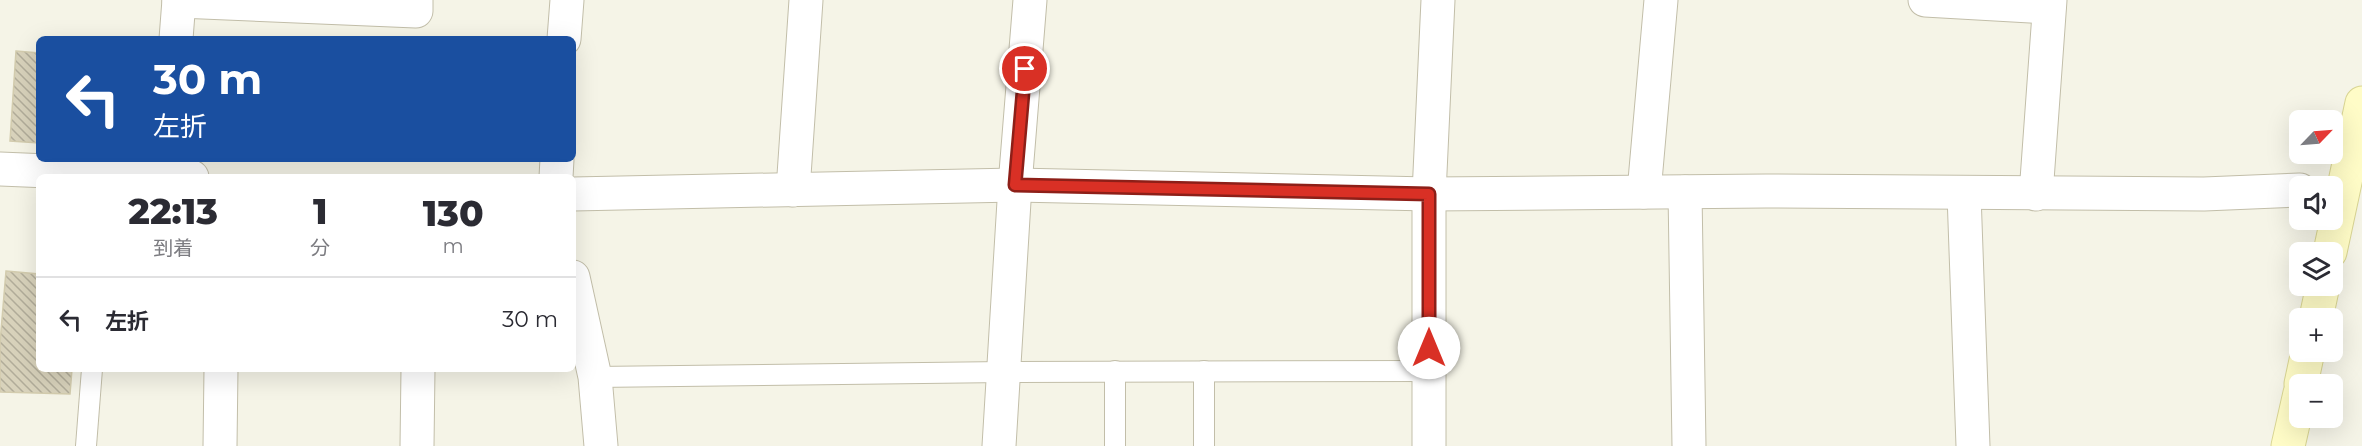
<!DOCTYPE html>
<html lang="ja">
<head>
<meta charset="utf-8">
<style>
  :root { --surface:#fff; --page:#f2f2f3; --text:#2b2b33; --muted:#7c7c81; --line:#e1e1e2 }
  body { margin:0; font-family:Montserrat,"Noto Sans JP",sans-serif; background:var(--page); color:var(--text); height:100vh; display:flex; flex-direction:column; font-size:22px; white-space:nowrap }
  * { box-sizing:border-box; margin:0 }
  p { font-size:20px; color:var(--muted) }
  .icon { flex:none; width:33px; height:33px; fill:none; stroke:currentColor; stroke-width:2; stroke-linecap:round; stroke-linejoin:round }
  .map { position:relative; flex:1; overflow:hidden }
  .panel { position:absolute; left:36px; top:174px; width:540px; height:198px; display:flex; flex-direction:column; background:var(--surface); border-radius:9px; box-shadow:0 6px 24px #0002 }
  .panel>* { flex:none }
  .banner { position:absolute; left:36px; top:36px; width:540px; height:126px; border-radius:9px; box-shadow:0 6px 24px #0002; background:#1a4fa0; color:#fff; overflow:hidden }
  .needle { width:39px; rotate:65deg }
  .buttons { position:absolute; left:2289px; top:110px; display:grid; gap:12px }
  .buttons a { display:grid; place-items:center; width:54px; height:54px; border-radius:9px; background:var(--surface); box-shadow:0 6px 24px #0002; font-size:30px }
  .pin { position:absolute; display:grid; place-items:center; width:51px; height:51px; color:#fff; margin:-26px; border:3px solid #fff; border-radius:50%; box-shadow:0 2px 6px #0007 }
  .me { position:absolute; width:66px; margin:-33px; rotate:0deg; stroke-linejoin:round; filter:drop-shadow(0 0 4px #0008) }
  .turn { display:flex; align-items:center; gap:21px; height:126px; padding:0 18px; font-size:27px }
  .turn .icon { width:78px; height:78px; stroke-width:2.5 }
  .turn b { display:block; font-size:42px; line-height:51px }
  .eta { display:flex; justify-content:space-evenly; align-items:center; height:102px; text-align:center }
  .eta b { font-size:36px; font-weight:800; line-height:42px }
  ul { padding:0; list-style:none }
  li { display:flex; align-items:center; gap:18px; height:84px; padding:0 18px; border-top:2px solid var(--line) }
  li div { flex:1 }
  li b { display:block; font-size:22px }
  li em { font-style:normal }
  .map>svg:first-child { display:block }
</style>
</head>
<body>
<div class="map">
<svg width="2362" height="446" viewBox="0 0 2362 446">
  <defs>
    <pattern id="building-back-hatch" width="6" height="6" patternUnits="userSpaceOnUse" patternTransform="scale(1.5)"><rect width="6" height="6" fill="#d8d2bb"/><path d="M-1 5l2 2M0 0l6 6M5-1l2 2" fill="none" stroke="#b1ac99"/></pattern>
  </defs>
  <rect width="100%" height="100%" fill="#f5f4e7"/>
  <g fill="url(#building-back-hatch)" stroke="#d3ccae" stroke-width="1.5">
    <polygon points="16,51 39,53 39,143 10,141"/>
    <polygon points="6,271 39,274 39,369 72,369 70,394 0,392 0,343"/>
  </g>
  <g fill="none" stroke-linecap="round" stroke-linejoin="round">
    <defs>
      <g id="service">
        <polyline points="595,377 1004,372 1429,371"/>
        <polyline points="86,446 92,369"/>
        <polyline points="1115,446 1115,371"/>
        <polyline points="1204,446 1204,371"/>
      </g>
      <g id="minor">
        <polyline points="1925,0 2049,7"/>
        <polyline points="179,1 416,11 416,0"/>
        <polyline points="176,39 179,0"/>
        <polyline points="793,190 806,0"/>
        <polyline points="1644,192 1661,0"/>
        <polyline points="1685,192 1689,446"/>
        <polyline points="1964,194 1973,446"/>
        <polyline points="2036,194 2050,0"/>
        <polyline points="573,277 595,377 601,446"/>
        <polyline points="220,446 221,369"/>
        <polyline points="417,446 418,369"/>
        <polyline points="999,446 1015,185 1030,0"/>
      </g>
      <g id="tertiary">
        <polyline points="564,39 567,0"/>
        <polyline points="0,169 192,177"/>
        <polyline points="556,177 557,159"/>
        <polyline points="573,194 1015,185 1429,194 1766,191 2204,194 2300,190"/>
        <polyline points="1429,446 1429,194 1438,0"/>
      </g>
      <g id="secondary">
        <polyline points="2330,252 2362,103"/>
        <polyline points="2316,318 2323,285"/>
        <polyline points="2301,384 2308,351"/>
        <polyline points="2288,446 2300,393"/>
      </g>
    </defs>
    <use href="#service" stroke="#c2bea9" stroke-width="22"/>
    <use href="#minor" stroke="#c2bea9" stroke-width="35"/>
    <use href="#tertiary" stroke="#c2bea9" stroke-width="35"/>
    <use href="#secondary" stroke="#d9d593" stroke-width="35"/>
    <use href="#service" stroke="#fff" stroke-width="20"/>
    <use href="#minor" stroke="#fff" stroke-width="33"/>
    <use href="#tertiary" stroke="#fff" stroke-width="33"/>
    <use href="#secondary" stroke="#fffcc7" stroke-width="33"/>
  </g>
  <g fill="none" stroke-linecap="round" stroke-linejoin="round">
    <defs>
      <polyline id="route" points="1025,69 1015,185 1429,194 1429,348"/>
    </defs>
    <use href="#route" stroke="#8d1f18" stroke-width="15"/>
    <use href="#route" stroke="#d93025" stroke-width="10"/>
  </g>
</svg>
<div class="buttons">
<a><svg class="needle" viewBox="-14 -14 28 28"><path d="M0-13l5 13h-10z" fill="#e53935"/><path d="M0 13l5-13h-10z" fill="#7c7c81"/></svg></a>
<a><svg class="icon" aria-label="sound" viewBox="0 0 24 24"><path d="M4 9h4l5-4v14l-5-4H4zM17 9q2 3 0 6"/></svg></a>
<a><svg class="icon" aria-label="layers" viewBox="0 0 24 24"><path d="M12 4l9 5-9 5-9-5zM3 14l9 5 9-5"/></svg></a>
<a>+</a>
<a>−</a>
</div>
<div class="pin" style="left:1025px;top:69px;background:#d93025"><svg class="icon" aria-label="arrive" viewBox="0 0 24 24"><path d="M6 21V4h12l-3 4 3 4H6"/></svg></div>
<svg class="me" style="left:1429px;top:348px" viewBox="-20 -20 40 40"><circle r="19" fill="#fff"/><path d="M0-13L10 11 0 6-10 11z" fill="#d93025"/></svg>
<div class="banner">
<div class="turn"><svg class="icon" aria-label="left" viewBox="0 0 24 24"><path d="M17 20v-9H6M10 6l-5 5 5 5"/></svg><div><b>30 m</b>左折</div></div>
</div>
<section class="panel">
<div class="eta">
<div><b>22:13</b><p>到着</p></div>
<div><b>1</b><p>分</p></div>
<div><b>130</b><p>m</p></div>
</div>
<ul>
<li><svg class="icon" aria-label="left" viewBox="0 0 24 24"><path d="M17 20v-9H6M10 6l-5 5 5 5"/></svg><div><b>左折</b></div><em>30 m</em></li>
</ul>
</section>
</div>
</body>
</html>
